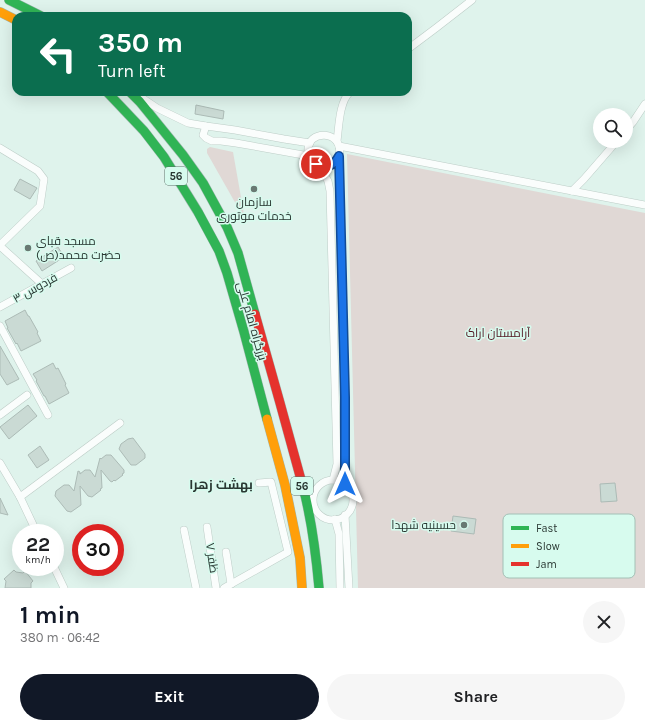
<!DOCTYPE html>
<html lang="en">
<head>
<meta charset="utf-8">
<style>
  :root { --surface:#fff; --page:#f6f6f6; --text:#202124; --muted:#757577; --accent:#111827 }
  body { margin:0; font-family:Karla,Cairo,sans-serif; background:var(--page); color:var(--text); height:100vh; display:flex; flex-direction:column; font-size:15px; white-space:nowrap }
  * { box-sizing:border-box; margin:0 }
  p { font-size:13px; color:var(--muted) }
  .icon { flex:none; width:22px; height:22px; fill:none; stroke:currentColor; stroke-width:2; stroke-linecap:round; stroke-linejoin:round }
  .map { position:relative; height:588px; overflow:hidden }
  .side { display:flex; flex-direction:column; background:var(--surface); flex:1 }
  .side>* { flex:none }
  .top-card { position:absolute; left:12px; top:12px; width:400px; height:84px; border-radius:12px; box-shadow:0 4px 16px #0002; background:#0b6e4f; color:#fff; overflow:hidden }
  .fabs { position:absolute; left:593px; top:108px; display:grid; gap:8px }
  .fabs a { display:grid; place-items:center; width:40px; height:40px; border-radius:50%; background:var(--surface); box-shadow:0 4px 16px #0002; font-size:20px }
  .speed { position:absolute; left:12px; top:524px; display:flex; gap:8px; font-size:20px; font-weight:700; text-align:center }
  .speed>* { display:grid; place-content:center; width:52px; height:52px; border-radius:50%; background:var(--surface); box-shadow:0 4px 16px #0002; line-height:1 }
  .speed small { font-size:10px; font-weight:400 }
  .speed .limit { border:6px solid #d22; background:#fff; color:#111 }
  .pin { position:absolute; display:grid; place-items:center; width:34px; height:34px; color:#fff; margin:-17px; border:2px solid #fff; border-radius:50%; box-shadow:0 1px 4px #0007 }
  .me { position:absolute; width:44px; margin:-22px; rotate:0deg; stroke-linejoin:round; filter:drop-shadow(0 0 3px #0008) }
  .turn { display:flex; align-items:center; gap:14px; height:84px; padding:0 20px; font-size:18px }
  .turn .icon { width:52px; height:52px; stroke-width:2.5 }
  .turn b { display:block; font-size:28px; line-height:34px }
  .round { display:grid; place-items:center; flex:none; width:42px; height:42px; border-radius:21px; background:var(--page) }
  .overview { display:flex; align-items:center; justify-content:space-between; height:68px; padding:0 20px }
  h1 { font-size:24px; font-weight:700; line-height:30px; color:var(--accent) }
  .button { display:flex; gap:8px; margin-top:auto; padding:8px 20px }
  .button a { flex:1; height:46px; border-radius:24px; background:var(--accent); color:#fff; font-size:16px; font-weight:700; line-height:46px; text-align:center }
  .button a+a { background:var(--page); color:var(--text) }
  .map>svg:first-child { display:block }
</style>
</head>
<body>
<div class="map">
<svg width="645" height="588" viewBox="0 0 645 588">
  <rect width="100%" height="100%" fill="#dff3ec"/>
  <g fill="#e0d8d5">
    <polygon points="210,147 233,152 245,220 207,153 207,149"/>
    <polygon points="347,154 645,213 645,588 358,588"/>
  </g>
  <g fill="#cadad4" stroke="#acbbb6">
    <polygon points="196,105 224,111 223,119 195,114"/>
    <polygon points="20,179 37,188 30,199 14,190"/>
    <polygon points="58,247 64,257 42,271 36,261"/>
    <polygon points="25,310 28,316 29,316 38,332 37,333 41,341 21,351 17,343 16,344 7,328 8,328 5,321"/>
    <polygon points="0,346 19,379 7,385 0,374"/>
    <polygon points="53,363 56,369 58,368 66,384 65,385 69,393 49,404 45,396 44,396 36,381 37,380 33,374"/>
    <polygon points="28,405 37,416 9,439 0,427"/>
    <polygon points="133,438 145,454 145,458 136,465 131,465 119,449 121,444 128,439"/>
    <polygon points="40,446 49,460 37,468 28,455"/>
    <polygon points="106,455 111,455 124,470 124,473 122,474 123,475 115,481 114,480 112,482 110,481 101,470 102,488 100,489 101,490 92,497 88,496 80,486 81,505 71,512 67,511 55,496 56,491 64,485 69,485 74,491 78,471 80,472 80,474 85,470 90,470 95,477 100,458 101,459"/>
    <polygon points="615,483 617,501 601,502 600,484"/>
    <polygon points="0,498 8,515 0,513"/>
    <polygon points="453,516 476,519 474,534 451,531"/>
    <polygon points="14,570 16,572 23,573 25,571 33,581 31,583 31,588 5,588 6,581 4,579"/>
  </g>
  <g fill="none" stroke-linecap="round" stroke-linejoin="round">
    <defs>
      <g id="street">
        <polyline points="408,49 436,28 472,0"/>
        <polyline points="142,98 157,108 188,123 206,126 235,130 284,139 310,143"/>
        <polyline points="206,126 203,135 206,138 212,141 221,141 236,143 309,156"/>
        <polyline points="626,130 633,122 645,104"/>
        <path d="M337,141C339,127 339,102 350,92"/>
        <polyline points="339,146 645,205"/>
        <polyline points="0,148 38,171 44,179 40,206 0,245"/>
        <path d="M339,156C334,166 322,171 313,163C310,160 308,156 308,152C306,128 345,130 339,156L345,397V484"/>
        <polyline points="319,166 328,181 330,191 337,464 333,480"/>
        <polyline points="572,191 584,179 617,141"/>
        <polyline points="0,246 42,284"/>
        <polyline points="0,307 71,268"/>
        <polyline points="0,326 48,415"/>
        <polyline points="0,415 27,395"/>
        <polyline points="0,463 20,497 37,533"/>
        <circle cx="333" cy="500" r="20"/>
        <polyline points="20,497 120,423"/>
        <polyline points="345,515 349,588"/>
        <polyline points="335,519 339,534 340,588"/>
        <polyline points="207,527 216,588"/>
        <polyline points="184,530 196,588"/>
        <polyline points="226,552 231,584"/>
        <polyline points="54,567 64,588"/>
        <polyline points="224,588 288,552 271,482 259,483"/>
      </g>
      <g id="fast">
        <polyline points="9,0 41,16"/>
        <polyline points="107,92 144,131 164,157 198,212 219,251 227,273 244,332 267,419"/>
        <polyline points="130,92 140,102 183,155 203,183 227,227 238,253 255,314"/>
        <path d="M303,487C312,521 316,554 319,588"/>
      </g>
      <g id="slow">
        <polyline points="0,12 16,20"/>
        <polyline points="267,419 285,485 300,558 302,588"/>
      </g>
      <polyline id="jam" points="255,314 280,403 303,487"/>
    </defs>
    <use href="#street" stroke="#bdcdc7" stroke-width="8"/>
    <use href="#fast" stroke="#a0b7b0" stroke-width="10"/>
    <use href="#slow" stroke="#a0b7b0" stroke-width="10"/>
    <use href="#jam" stroke="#a0b7b0" stroke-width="10"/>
    <use href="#street" stroke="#fafdfc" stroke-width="7"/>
    <use href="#fast" stroke="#30b455" stroke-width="9"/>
    <use href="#slow" stroke="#ff9f0a" stroke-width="9"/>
    <use href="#jam" stroke="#e5322d" stroke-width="9"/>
  </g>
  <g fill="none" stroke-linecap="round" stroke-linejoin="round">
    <defs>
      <path id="route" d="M316,164C326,169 334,166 339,156L345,397V484"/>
    </defs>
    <use href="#route" stroke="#114b97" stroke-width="10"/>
    <use href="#route" stroke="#1a73e8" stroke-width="7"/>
  </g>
  <g fill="#697973" stroke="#d7fbee" stroke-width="1.5">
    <circle cx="254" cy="189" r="4"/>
    <circle cx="28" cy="248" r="4"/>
    <circle cx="464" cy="525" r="4"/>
  </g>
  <g text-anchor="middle" stroke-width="3" stroke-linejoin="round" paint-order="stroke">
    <g fill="#d7fbee" stroke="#5d726a" stroke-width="1">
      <rect x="165" y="167" width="22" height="18" rx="3"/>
      <rect x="291" y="477" width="22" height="18" rx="3"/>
    </g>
    <g font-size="11" font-weight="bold" fill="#293732">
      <text x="176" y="180">56</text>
      <text x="302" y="490">56</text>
    </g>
    <g font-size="12" fill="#293732" stroke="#d7fbee">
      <text x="254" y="206">سازمان<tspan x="254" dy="14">خدمات موتوری</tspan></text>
      <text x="36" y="245" text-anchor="start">مسجد قبای<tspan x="36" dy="14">حضرت محمد‌(ص)</tspan></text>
      <text x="456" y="529" text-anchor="end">حسینیه شهدا</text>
    </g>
    <g font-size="12" fill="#293732" stroke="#d7fbee">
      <text transform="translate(35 288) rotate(-29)" y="4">فردوس ۳</text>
      <text transform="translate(252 321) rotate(74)" y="4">بزرگراه امام علی</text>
      <text transform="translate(212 558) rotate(82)" y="4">ظفر ۷</text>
    </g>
    <g font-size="12" fill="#541622" stroke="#d7fbee">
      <text x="498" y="337">آرامستان اراک</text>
    </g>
    <g font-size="13" font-weight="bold" fill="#293732" stroke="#d7fbee">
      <text x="221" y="489">بهشت زهرا</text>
    </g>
  </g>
  <rect x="503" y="514" width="132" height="64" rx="6" fill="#d7fbee" stroke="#a3c0b6" stroke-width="1"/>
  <rect x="511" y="526" width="18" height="4" fill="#30b455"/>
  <rect x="511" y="544" width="18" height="4" fill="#ff9f0a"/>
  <rect x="511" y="562" width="18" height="4" fill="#e5322d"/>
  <g font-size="11" fill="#293732">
    <text x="536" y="532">Fast</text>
    <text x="536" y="550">Slow</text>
    <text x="536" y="568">Jam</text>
  </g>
</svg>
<div class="fabs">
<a><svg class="icon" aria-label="search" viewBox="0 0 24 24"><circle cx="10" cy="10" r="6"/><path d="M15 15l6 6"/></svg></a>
</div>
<div class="speed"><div>22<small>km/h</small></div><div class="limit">30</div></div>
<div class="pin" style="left:316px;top:164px;background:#d93025"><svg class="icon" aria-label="arrive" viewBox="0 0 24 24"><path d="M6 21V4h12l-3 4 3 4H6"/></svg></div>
<svg class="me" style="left:345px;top:484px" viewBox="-20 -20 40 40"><path d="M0-17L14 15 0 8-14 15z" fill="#1a73e8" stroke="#fff" stroke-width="4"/></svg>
<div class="top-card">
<div class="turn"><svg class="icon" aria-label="left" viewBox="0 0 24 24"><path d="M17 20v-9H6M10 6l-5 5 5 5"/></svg><div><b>350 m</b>Turn left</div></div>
</div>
</div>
<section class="side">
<div class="overview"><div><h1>1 min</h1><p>380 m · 06:42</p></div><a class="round"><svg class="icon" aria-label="close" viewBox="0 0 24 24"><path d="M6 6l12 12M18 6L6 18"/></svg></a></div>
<div class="button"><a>Exit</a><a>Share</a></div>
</section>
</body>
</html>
